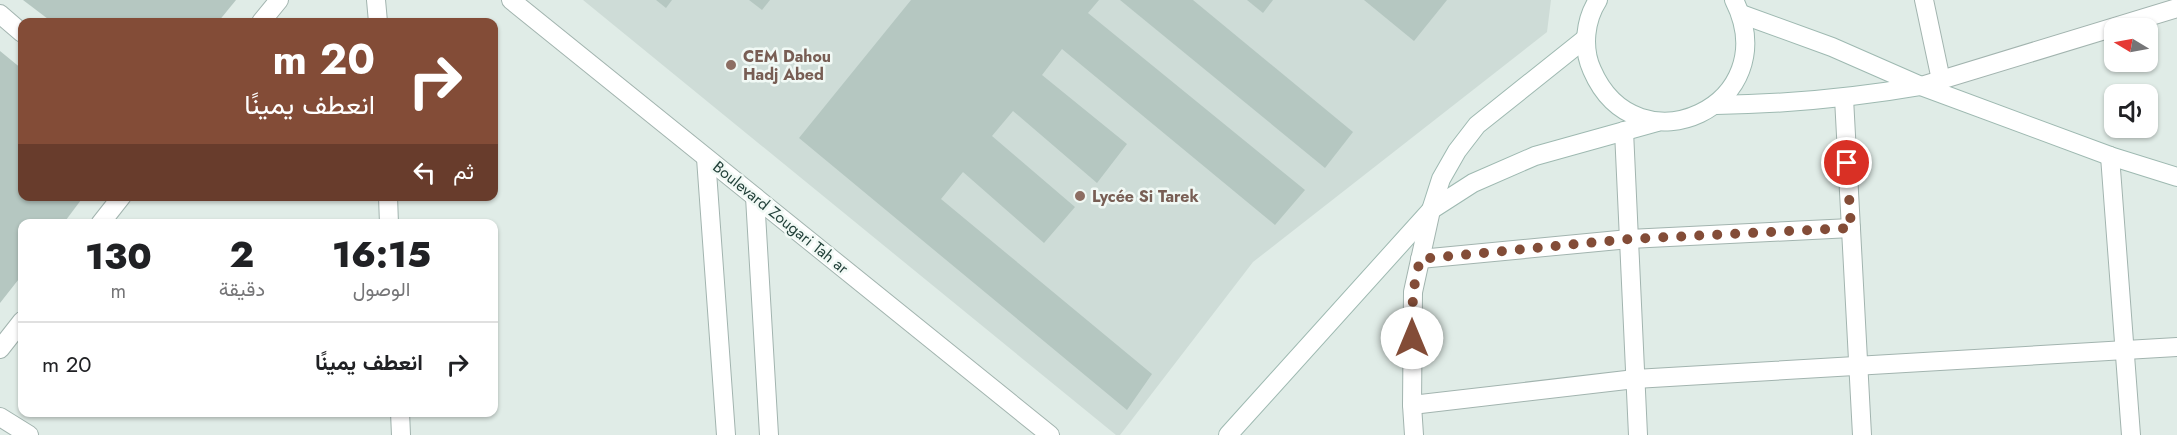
<!DOCTYPE html>
<html lang="ar">
<head>
<meta charset="utf-8">
<style>
  :root { --surface:#fff; --page:#f2f2f2; --text:#202124; --muted:#757577; --line:#e0e0e0 }
  body { margin:0; font-family:Jost,Vazirmatn,sans-serif; background:var(--page); color:var(--text); direction:rtl; height:100vh; display:flex; flex-direction:column; font-size:22px; white-space:nowrap }
  * { box-sizing:border-box; margin:0 }
  p { font-size:20px; color:var(--muted) }
  .icon { flex:none; width:33px; height:33px; fill:none; stroke:currentColor; stroke-width:2; stroke-linecap:round; stroke-linejoin:round }
  .map { position:relative; flex:1; overflow:hidden; direction:ltr }
  .side { position:absolute; left:18px; top:219px; width:480px; height:198px; display:flex; flex-direction:column; background:var(--surface); border-radius:12px; box-shadow:0 2px 4px #0004; direction:rtl }
  .side>* { flex:none }
  .banner { position:absolute; left:18px; top:18px; width:480px; height:183px; border-radius:12px; box-shadow:0 2px 4px #0004; direction:rtl; background:#834c37; color:#fff; overflow:hidden }
  .needle { width:39px; rotate:280deg }
  .tools { position:absolute; left:2104px; top:18px; display:grid; gap:12px }
  .tools a { display:grid; place-items:center; width:54px; height:54px; border-radius:12px; background:var(--surface); box-shadow:0 2px 4px #0004; font-size:30px }
  .pin { position:absolute; display:grid; place-items:center; width:51px; height:51px; color:#fff; margin:-26px; border:3px solid #fff; border-radius:50%; box-shadow:0 2px 6px #0007 }
  .me { position:absolute; width:66px; margin:-33px; rotate:0deg; stroke-linejoin:round; filter:drop-shadow(0 0 4px #0008) }
  .turn { display:flex; align-items:center; gap:21px; height:126px; padding:0 24px; font-size:27px }
  .turn .icon { width:78px; height:78px; stroke-width:2.5 }
  .turn b { display:block; font-size:42px; line-height:51px }
  .then { display:flex; align-items:center; height:57px; padding:0 24px; background:#0003; gap:12px; font-size:22px }
  .eta { display:flex; justify-content:space-evenly; align-items:center; height:102px; text-align:center }
  .eta b { font-size:36px; font-weight:800; line-height:42px }
  ul { padding:0; list-style:none }
  li { display:flex; align-items:center; gap:18px; height:84px; padding:0 24px; border-top:2px solid var(--line) }
  li div { flex:1 }
  li b { display:block; font-size:22px }
  li em { font-style:normal }
  .map>svg:first-child { display:block }
</style>
</head>
<body>
<div class="map">
<svg width="2177" height="435" viewBox="0 0 2177 435">
  <rect width="100%" height="100%" fill="#e0ece7"/>
  <polygon fill="#cedcd7" points="583,0 1551,0 1547,32 1253,262 1120,435 1116,435"/>
  <g fill="#b5c7c1">
    <polygon points="23,0 236,0 218,22 52,22"/>
    <polygon points="656,0 672,0 666,8"/>
    <polygon points="749,0 770,0 762,10"/>
    <polygon points="911,0 1099,0 1088,13 1305,190 1275,225 1062,49 1042,75 1127,144 1097,183 1013,111 992,136 1075,207 1044,243 963,172 941,199 1152,374 1127,410 799,138"/>
    <polygon points="1120,0 1193,0 1353,132 1325,168"/>
    <polygon points="1247,0 1273,0 1263,13"/>
    <polygon points="1364,0 1447,0 1414,41"/>
    <polygon points="0,51 22,69 22,196 84,196 63,224 22,224 22,275 0,303"/>
  </g>
  <g fill="none" stroke-linecap="round" stroke-linejoin="round">
    <defs>
      <g id="street">
        <polyline points="376,0 378,22"/>
        <polyline points="511,0 1050,435"/>
        <polyline points="1924,0 1941,80"/>
        <polyline points="0,14 22,33"/>
        <polyline points="261,22 279,0"/>
        <polyline points="1921,86 2177,8"/>
        <polyline points="1844,98 1862,435"/>
        <polyline points="1624,131 1638,435"/>
        <polyline points="2110,156 2131,435"/>
        <polyline points="706,158 726,435"/>
        <polyline points="388,196 389,224"/>
        <polyline points="755,197 769,435"/>
        <polyline points="100,224 122,196"/>
        <polyline points="1420,259 1629,239 1851,228"/>
        <polyline points="0,349 22,321"/>
        <polyline points="1412,405 1635,379 2177,347"/>
        <polyline points="400,412 401,435"/>
        <polyline points="0,417 29,435"/>
        <polyline points="1414,435 1412,405 1413,292 1431,210"/>
      </g>
      <g id="secondary">
        <path d="M1598,0C1585,20 1582,48 1592,70C1637,174 1787,105 1734,0"/>
        <polyline points="1741,14 1832,47 1921,86 2110,156 2177,177"/>
        <path d="M1716,105C1785,104 1852,98 1921,86"/>
        <polyline points="1431,210 1441,179 1457,151 1477,125 1586,38"/>
        <polyline points="1228,435 1431,210 1473,183 1535,156 1657,122"/>
      </g>
    </defs>
    <use href="#street" stroke="#a2b4af" stroke-width="20"/>
    <use href="#secondary" stroke="#9eb9b1" stroke-width="20"/>
    <use href="#street" stroke="#fff" stroke-width="18"/>
    <use href="#secondary" stroke="#fff" stroke-width="18"/>
  </g>
  <g fill="none" stroke-linecap="round" stroke-linejoin="round">
    <polyline stroke="#834c37" stroke-width="10" stroke-dasharray="0 18" points="1412,338 1413,292 1420,259 1629,239 1851,228 1847,163"/>
  </g>
  <g fill="#8d6e63" stroke="#f1f9f5" stroke-width="2">
    <circle cx="731" cy="65" r="6"/>
    <circle cx="1080" cy="196" r="6"/>
  </g>
  <g text-anchor="middle" stroke-width="5" stroke-linejoin="round" paint-order="stroke">
    <g font-size="16" font-weight="bold" fill="#785e54" stroke="#f1f9f5" text-anchor="start">
      <text x="743" y="62">CEM Dahou<tspan x="743" dy="18">Hadj Abed</tspan></text>
      <text x="1092" y="202">Lycée Si Tarek</text>
    </g>
    <g font-size="16" fill="#1f3e37" stroke="#f1f9f5">
      <text transform="translate(781 217) rotate(39)" y="6">Boulevard Zougari Tah ar</text>
    </g>
  </g>
</svg>
<div class="tools">
<a><svg class="needle" viewBox="-14 -14 28 28"><path d="M0-13l5 13h-10z" fill="#e53935"/><path d="M0 13l5-13h-10z" fill="#757577"/></svg></a>
<a><svg class="icon" aria-label="sound" viewBox="0 0 24 24"><path d="M4 9h4l5-4v14l-5-4H4zM17 9q2 3 0 6"/></svg></a>
</div>
<div class="pin" style="left:1847px;top:163px;background:#d93025"><svg class="icon" aria-label="arrive" viewBox="0 0 24 24"><path d="M6 21V4h12l-3 4 3 4H6"/></svg></div>
<svg class="me" style="left:1412px;top:338px" viewBox="-20 -20 40 40"><circle r="19" fill="#fff"/><path d="M0-13L10 11 0 6-10 11z" fill="#834c37"/></svg>
<div class="banner">
<div class="turn"><svg class="icon" aria-label="right" viewBox="0 0 24 24"><path d="M7 20v-9h11M14 6l5 5-5 5"/></svg><div><b>20 m</b>انعطف يمينًا</div></div>
<div class="then">ثم<svg class="icon" aria-label="left" viewBox="0 0 24 24"><path d="M17 20v-9H6M10 6l-5 5 5 5"/></svg></div>
</div>
<section class="side">
<div class="eta">
<div><b>16:15</b><p>الوصول</p></div>
<div><b>2</b><p>دقيقة</p></div>
<div><b>130</b><p>m</p></div>
</div>
<ul>
<li><svg class="icon" aria-label="right" viewBox="0 0 24 24"><path d="M7 20v-9h11M14 6l5 5-5 5"/></svg><div><b>انعطف يمينًا</b></div><em>20 m</em></li>
</ul>
</section>
</div>
</body>
</html>
